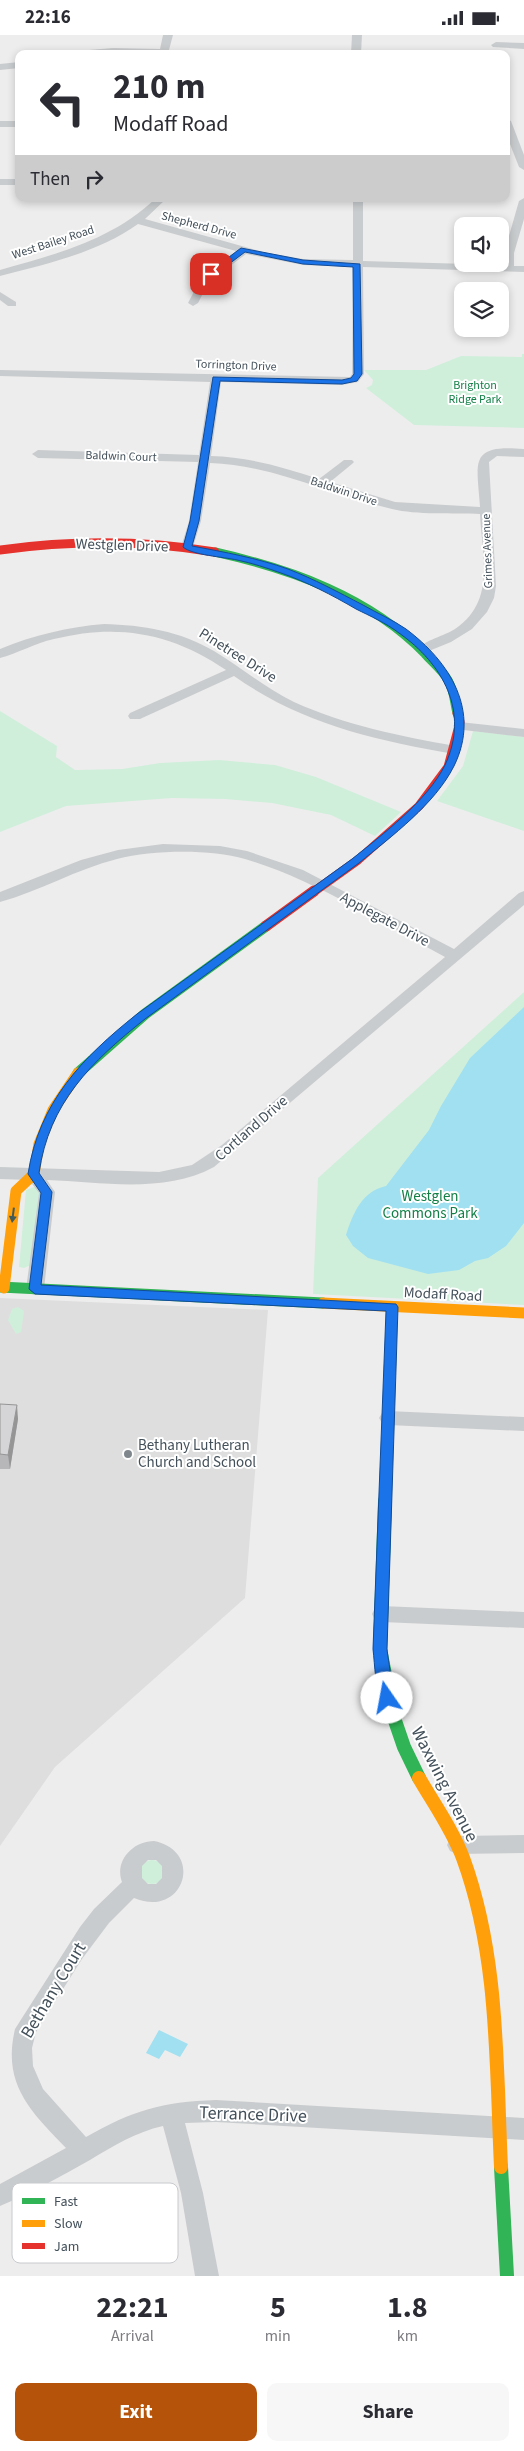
<!DOCTYPE html>
<html lang="en">
<head>
<meta charset="utf-8">
<style>
  :root { --surface:#fff; --page:#f7f7f7; --text:#2b2b33; --muted:#7c7c81; --accent:#b45309 }
  body { margin:0; font-family:"Source Sans 3",sans-serif; background:var(--page); color:var(--text); height:100vh; display:flex; flex-direction:column; font-size:19px; white-space:nowrap }
  * { box-sizing:border-box; margin:0 }
  p { font-size:16px; color:var(--muted) }
  .icon { flex:none; width:28px; height:28px; fill:none; stroke:currentColor; stroke-width:2; stroke-linecap:round; stroke-linejoin:round }
  .map { position:relative; height:2241px; overflow:hidden }
  .panel { display:flex; flex-direction:column; background:var(--surface); flex:1 }
  .panel>* { flex:none }
  .banner { position:absolute; left:15px; top:15px; width:495px; height:152px; border-radius:10px; box-shadow:0 2px 8px #0003; background:#fff; color:var(--text); overflow:hidden }
  .tools { position:absolute; left:454px; top:182px; display:grid; gap:10px }
  .tools a { display:grid; place-items:center; width:55px; height:55px; border-radius:10px; background:var(--surface); box-shadow:0 2px 8px #0003; font-size:25px }
  .pin { position:absolute; display:grid; place-items:center; width:42px; height:42px; color:#fff; margin:-21px; border-radius:10px; box-shadow:0 2px 8px #0006 }
  .me { position:absolute; width:55px; margin:-28px; rotate:348deg; stroke-linejoin:round; filter:drop-shadow(0 0 4px #0008) }
  .turn { display:flex; align-items:center; gap:18px; height:105px; padding:0 15px; font-size:22px }
  .turn .icon { width:65px; height:65px; stroke-width:2.5 }
  .turn b { display:block; font-size:35px; line-height:42px }
  .then { display:flex; align-items:center; height:48px; padding:0 15px; background:#0003; gap:10px; font-size:19px }
  .eta { display:flex; justify-content:space-evenly; align-items:center; height:85px; text-align:center }
  .eta b { font-size:30px; font-weight:700; line-height:35px }
  .primary-button { display:flex; gap:10px; margin-top:auto; padding:10px 15px }
  .primary-button a { flex:1; height:58px; border-radius:10px; background:var(--accent); color:#fff; font-size:20px; font-weight:700; line-height:58px; text-align:center }
  .primary-button a+a { background:var(--page); color:var(--text) }
  .status { display:flex; justify-content:space-between; align-items:center; height:35px; padding:0 25px; background:var(--surface); direction:ltr }
  .status svg { height:14px; fill:currentColor }
  .map>svg:first-child { display:block }
</style>
</head>
<body>
<div class="status"><b>22:16</b><svg viewBox="0 0 49 12"><path d="M0 12V9h3v3zM5 12V6h3v6zM10 12V3h3v9zM15 12V0h3v12zM26 1h20v11H26zM47 4h2v5h-2z"/></svg></div>
<div class="map">
<svg width="524" height="2241" viewBox="0 0 524 2241">
  <rect width="100%" height="100%" fill="#eeeded"/>
  <polygon fill="#dfdedf" points="0,1263 268,1275 245,1563 55,1732 0,1811"/>
  <g fill="#cfefdb">
    <polygon points="522,319 524,319 524,393 414,390 366,353 372,350 373,345 364,335 426,335 461,321 522,322"/>
    <polygon points="0,676 57,711 56,722 75,735 122,734 160,728 219,725 275,730 316,742 401,777 375,801 331,780 272,768 225,764 172,763 66,771 0,797"/>
    <polygon points="473,696 524,702 524,796 437,766 463,731"/>
    <polygon points="524,957 524,1270 313,1259 318,1143"/>
    <polygon points="34,1152 40,1156 31,1230 24,1233 19,1232 26,1155"/>
    <polygon points="18,1272 24,1276 21,1297 16,1299 8,1285 12,1274"/>
    <circle cx="152" cy="1837" r="12"/>
  </g>
  <g fill="#a1e0f0">
    <path d="M524,972V1188L506,1211L488,1223L475,1226L459,1235L428,1239L368,1223L353,1211L346,1200C353,1178 362,1156 386,1151L429,1095L441,1071L470,1023Z"/>
    <polygon points="159,1995 188,2009 180,2022 165,2015 159,2024 146,2018"/>
  </g>
  <g fill="none" stroke-linecap="round" stroke-linejoin="round">
    <g fill="#c9ccce" fill-rule="evenodd">
      <polygon points="163,0 173,0 169,15 237,16 241,19 73,19 77,16 113,13 160,14"/>
      <polygon points="352,0 362,0 361,19 351,19"/>
      <polygon points="496,7 524,8 524,14 493,12 491,10"/>
      <polygon points="19,27 19,33 0,35 0,29"/>
      <polygon points="506,83 511,86 524,120 524,135 519,132 506,99"/>
      <rect x="0" y="86" width="19" height="6"/>
      <rect x="0" y="144" width="19" height="6"/>
      <path d="M524,163V184L514,218V231H524V237L363,232L364,339L358,347L342,350L221,347L211,421C248,422 283,432 319,444L344,425H352L354,427L352,429L330,447L395,467L480,472C477,427 468,409 524,414V422L497,421L489,427L496,551L494,563L487,577L472,594L451,607L424,618L418,614C425,605 444,601 455,594C496,566 482,522 480,479C454,478 416,480 392,474C330,460 274,430 210,428L201,486L193,512L187,516L181,512L189,486L198,427L38,423L32,419L38,415L199,420L210,347L0,341V335L350,342L352,339L353,232L303,230L246,219L209,247L198,268L193,271L188,268L201,243L236,216L138,189C99,217 47,229 0,241V235C56,219 112,205 155,164H166L145,184L263,217L303,224L353,225V164H363V226L504,230V218L519,166Z"/>
      <polygon points="0,257 16,267 16,271 8,271 0,265"/>
      <path d="M104,589C143,590 180,596 214,616C241,632 265,653 294,667C345,690 400,701 455,711L462,715L455,719C374,705 302,689 234,641L140,684H130L128,681L130,678L226,635C172,598 118,588 54,604C35,608 19,618 0,623V614C34,600 68,592 104,589Z"/>
      <polygon points="460,687 524,694 524,702 455,694 453,691 455,688"/>
      <path d="M163,809L220,811L247,816L303,835L454,914L519,858L524,856V870L214,1132C165,1159 101,1147 47,1145L55,1157L44,1254L41,1258L35,1260L29,1258L26,1254L39,1158L29,1145L0,1144V1132L159,1137L192,1130L222,1110L445,922C382,888 313,844 245,824C209,814 154,815 117,824C77,834 40,856 0,867V857L81,825L118,815Z"/>
      <polygon points="388,1376 524,1382 524,1396 388,1390 382,1388 379,1383 382,1378"/>
      <polygon points="382,1571 524,1577 524,1593 382,1587 375,1585 372,1579 375,1573"/>
      <polygon points="524,1800 524,1818 457,1819 450,1816 447,1810 450,1804 457,1801"/>
      <path d="M154,1806C205,1816 184,1884 134,1863L109,1888L82,1924L36,1997L32,2013L33,2031L43,2054L86,2102C134,2075 161,2067 216,2065L524,2083V2105L216,2087L185,2088L203,2158L219,2241H195L181,2158L163,2091C136,2097 113,2111 90,2125C60,2142 31,2158 0,2171V2149L66,2113C30,2076 2,2049 15,1994L80,1892L94,1874L122,1847C114,1826 133,1806 154,1806ZM148,1825H156L162,1831V1843L156,1849H148L142,1843V1831Z"/>
    </g>
    <path stroke="#30b455" stroke-width="9" d="M215,517C291,534 370,562 425,619C432,627 442,635 448,645C454,655 454,667 457,678"/>
    <g stroke="#30b455" stroke-width="11">
      <polyline points="78,1038 145,979 266,891"/>
      <polyline points="0,1252 323,1268"/>
      <polyline points="385,1467 392,1272"/>
    </g>
    <g stroke="#30b455" stroke-width="14">
      <polyline points="385,1466 380,1614 393,1680 404,1712 419,1743"/>
      <polyline points="501,2132 507,2241"/>
    </g>
    <g stroke="#ff9f0a" stroke-width="11">
      <polyline points="4,1253 16,1156 34,1139 39,1109 53,1075 78,1038"/>
      <polyline points="323,1268 524,1278"/>
    </g>
    <path stroke="#ff9f0a" stroke-width="14" d="M419,1743C434,1769 452,1794 463,1823C499,1921 496,2029 501,2132"/>
    <g stroke="#e5322d" stroke-width="9">
      <path d="M0,515C72,505 143,505 215,517"/>
      <polyline points="312,858 358,825 419,771 448,732 460,687 457,678"/>
    </g>
    <polyline stroke="#e5322d" stroke-width="11" points="266,891 314,856"/>
  </g>
  <polygon fill="#b7b7b9" points="0,1369 18,1384 10,1434 0,1434"/>
  <polygon fill="#959596" points="17,1370 18,1384 10,1434 8,1420"/>
  <polygon fill="#d5d5d7" stroke="#959596" points="0,1369 17,1370 8,1420 0,1419"/>
  <defs><path id="oneway-solid" d="M-6-.8H1V-3.2L6.5 0L1 3.2V.8H-6Z" transform="scale(1.25)"/></defs>
  <use fill="#415a5a" href="#oneway-solid" transform="translate(13 1180) rotate(97)"/>
  <path fill="#1a73e8" stroke="#114b97" d="M241,213L303,225L360,229L362,339L357,346L342,349L220,346L199,486L192,511C224,517 257,523 288,534C314,544 338,557 363,570C377,578 393,585 406,594C450,627 481,676 454,731C435,769 392,801 359,828L145,984C91,1027 49,1068 39,1138L52,1157L41,1250L396,1269L398,1272L387,1614C388,1624 395,1662 392,1667H382C375,1651 375,1632 373,1614L386,1276L35,1259L29,1254L41,1158L28,1139C39,1067 82,1023 137,979L352,824C382,800 428,765 445,730C470,677 443,629 399,598C386,588 370,581 356,574C332,560 307,547 281,538C267,533 252,528 237,525C224,522 192,520 183,512L190,486L213,342L342,345L351,343L354,339L353,232L303,229L245,217L213,241H208V238Z"/>
  <circle fill="#7f878d" stroke="#fff" stroke-width="2" cx="128" cy="1419" r="5"/>
  <g text-anchor="middle" stroke-width="4" stroke-linejoin="round" paint-order="stroke">
    <g font-size="12" fill="#43505a" stroke="#fff">
      <text transform="translate(199 190) rotate(15)" y="4">Shepherd Drive</text>
      <text transform="translate(53 207) rotate(-18)" y="4">West Bailey Road</text>
      <text transform="translate(236 330) rotate(2)" y="4">Torrington Drive</text>
      <text transform="translate(121 421) rotate(2)" y="4">Baldwin Court</text>
      <text transform="translate(344 456) rotate(18)" y="4">Baldwin Drive</text>
      <text transform="translate(487 516) rotate(-92)" y="4">Grimes Avenue</text>
    </g>
    <g font-size="12" fill="#117f46" stroke="#fff">
      <text x="475" y="354">Brighton<tspan x="475" dy="14">Ridge Park</tspan></text>
    </g>
    <g font-size="15" fill="#43505a" stroke="#fff">
      <text transform="translate(122 510) rotate(2)" y="5">Westglen Drive</text>
      <text transform="translate(238 620) rotate(32)" y="5">Pinetree Drive</text>
      <text transform="translate(385 884) rotate(28)" y="5">Applegate Drive</text>
      <text transform="translate(251 1093) rotate(-41)" y="5">Cortland Drive</text>
      <text transform="translate(443 1259) rotate(3)" y="5">Modaff Road</text>
    </g>
    <g font-size="15" fill="#117f46" stroke="#fff">
      <text x="430" y="1166">Westglen<tspan x="430" dy="17">Commons Park</tspan></text>
    </g>
    <g font-size="15" fill="#43505a" stroke="#fff" text-anchor="start">
      <text x="138" y="1415">Bethany Lutheran<tspan x="138" dy="17">Church and School</tspan></text>
    </g>
    <g font-size="18" fill="#43505a" stroke="#fff">
      <text transform="translate(445 1749) rotate(63)" y="6">Waxwing Avenue</text>
      <text transform="translate(53 1955) rotate(-59)" y="6">Bethany Court</text>
      <text transform="translate(253 2079) rotate(2)" y="6">Terrance Drive</text>
    </g>
  </g>
  <rect x="12" y="2148" width="166" height="80" rx="8" fill="#fff" stroke="#c7cace" stroke-width="1"/>
  <rect x="22" y="2163" width="23" height="6" fill="#30b455"/>
  <rect x="22" y="2185" width="23" height="7" fill="#ff9f0a"/>
  <rect x="22" y="2208" width="23" height="6" fill="#e5322d"/>
  <g font-size="14" fill="#43505a">
    <text x="54" y="2171">Fast</text>
    <text x="54" y="2193">Slow</text>
    <text x="54" y="2216">Jam</text>
  </g>
</svg>
<div class="tools">
<a><svg class="icon" aria-label="sound" viewBox="0 0 24 24"><path d="M4 9h4l5-4v14l-5-4H4zM17 9q2 3 0 6"/></svg></a>
<a><svg class="icon" aria-label="layers" viewBox="0 0 24 24"><path d="M12 4l9 5-9 5-9-5zM3 14l9 5 9-5"/></svg></a>
</div>
<div class="pin" style="left:211px;top:239px;background:#d93025"><svg class="icon" aria-label="arrive" viewBox="0 0 24 24"><path d="M6 21V4h12l-3 4 3 4H6"/></svg></div>
<svg class="me" style="left:387px;top:1663px" viewBox="-20 -20 40 40"><circle r="19" fill="#fff"/><path d="M0-13L10 11 0 6-10 11z" fill="#1a73e8"/></svg>
<div class="banner">
<div class="turn"><svg class="icon" aria-label="left" viewBox="0 0 24 24"><path d="M17 20v-9H6M10 6l-5 5 5 5"/></svg><div><b>210 m</b>Modaff Road</div></div>
<div class="then">Then<svg class="icon" aria-label="right" viewBox="0 0 24 24"><path d="M7 20v-9h11M14 6l5 5-5 5"/></svg></div>
</div>
</div>
<section class="panel">
<div class="eta">
<div><b>22:21</b><p>Arrival</p></div>
<div><b>5</b><p>min</p></div>
<div><b>1.8</b><p>km</p></div>
</div>
<div class="primary-button"><a>Exit</a><a>Share</a></div>
</section>
</body>
</html>
